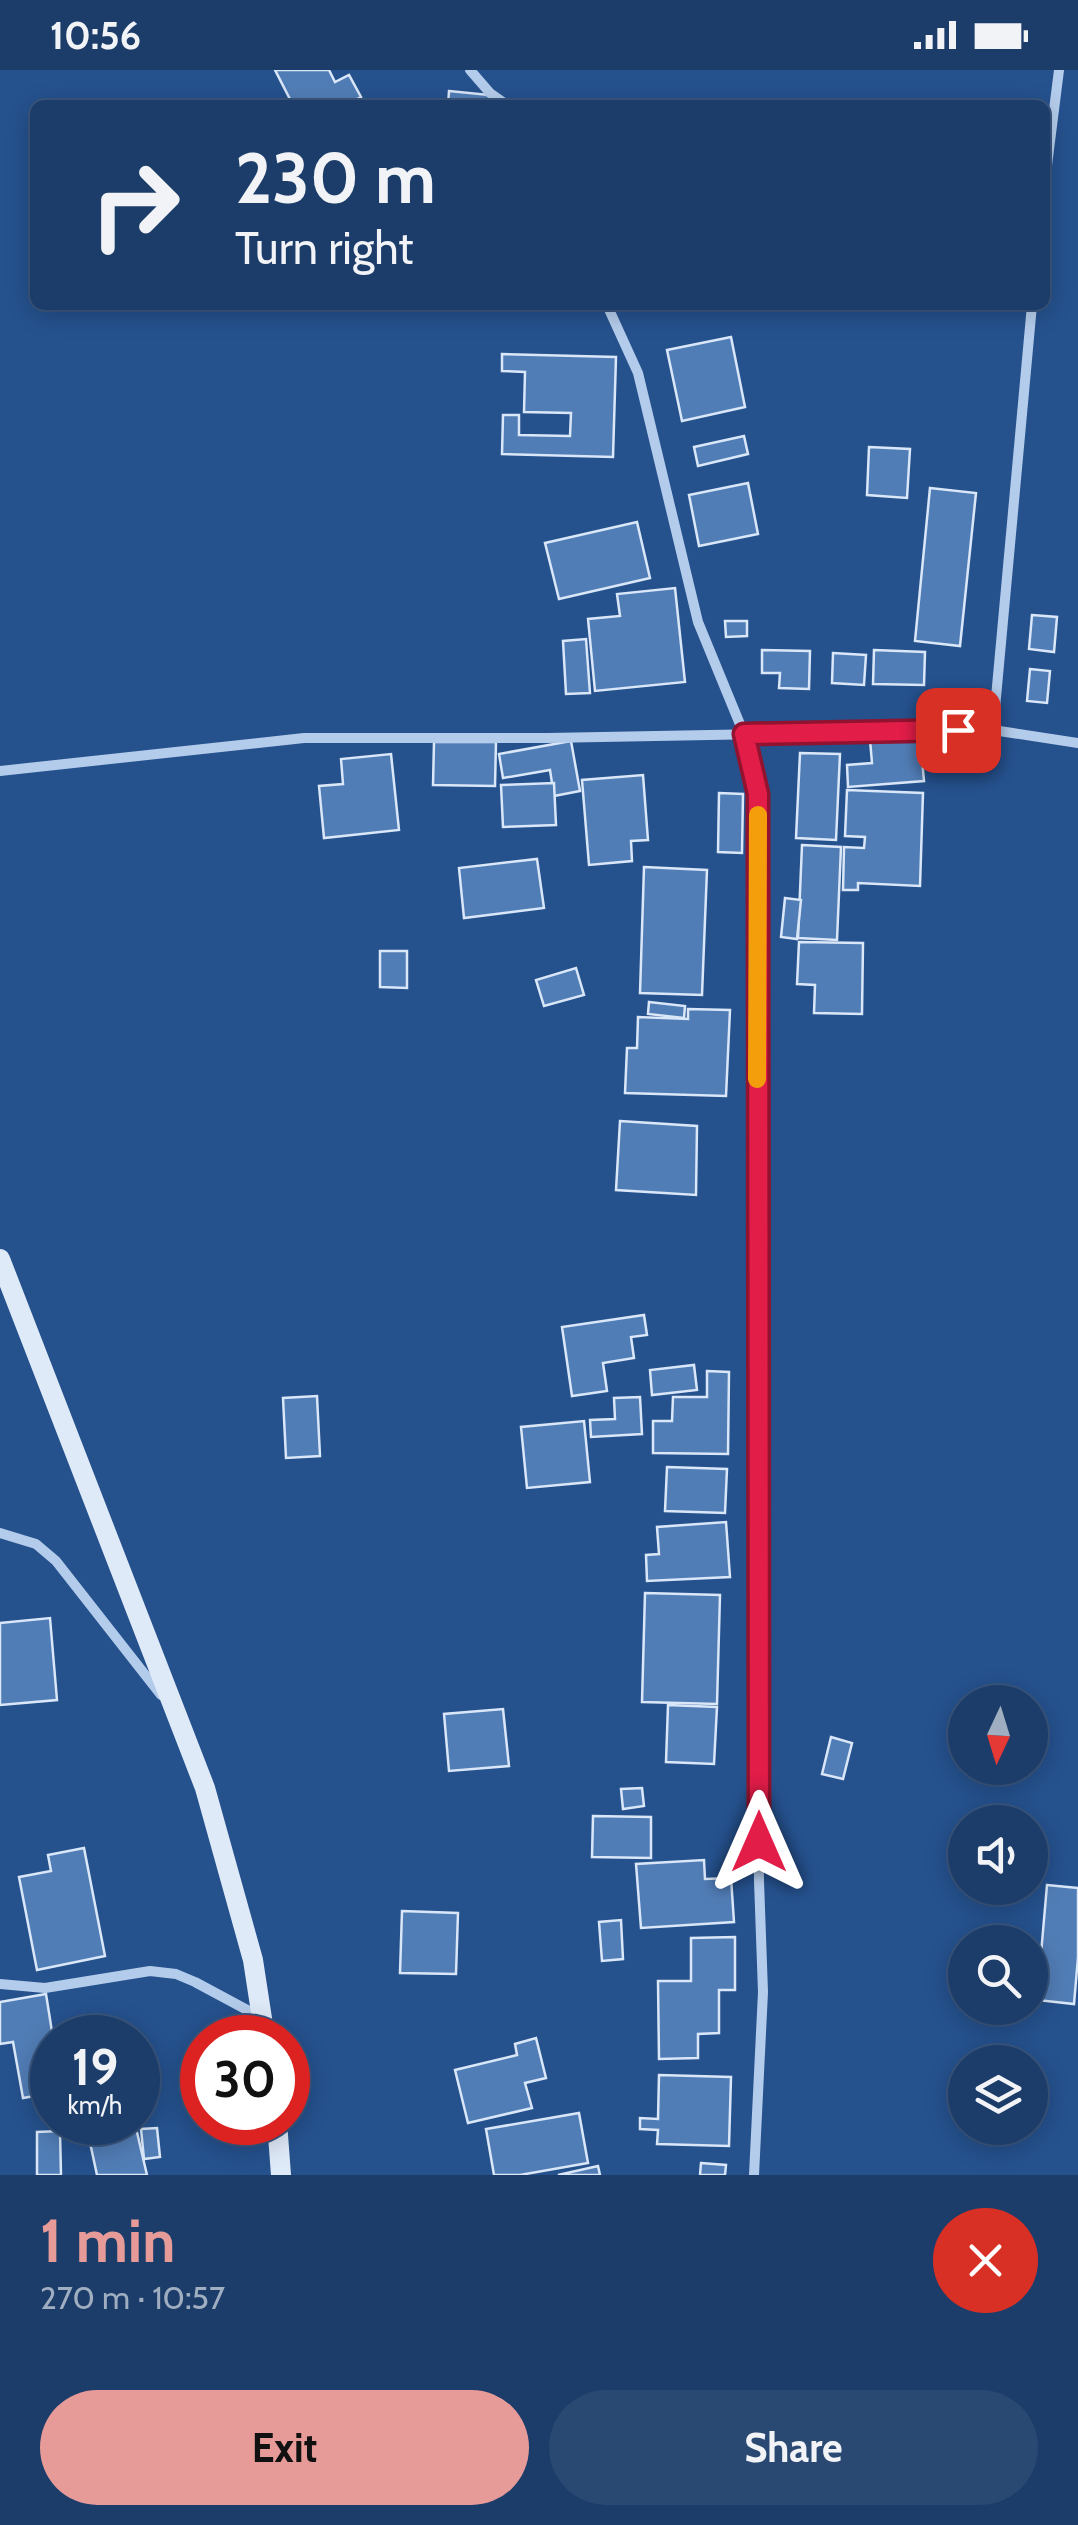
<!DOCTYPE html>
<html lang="en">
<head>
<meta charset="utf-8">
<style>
  :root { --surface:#1c3d6a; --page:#294872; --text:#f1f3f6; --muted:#a0aec1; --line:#3a567e; --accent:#e69b98 }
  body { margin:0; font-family:Cabin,sans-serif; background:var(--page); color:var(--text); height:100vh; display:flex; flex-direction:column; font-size:38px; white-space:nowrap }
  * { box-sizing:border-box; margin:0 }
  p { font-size:32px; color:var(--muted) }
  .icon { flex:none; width:55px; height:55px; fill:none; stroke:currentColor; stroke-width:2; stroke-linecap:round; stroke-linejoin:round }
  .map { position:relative; height:2105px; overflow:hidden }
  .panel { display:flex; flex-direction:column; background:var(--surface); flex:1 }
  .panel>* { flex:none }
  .hud { position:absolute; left:30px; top:30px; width:1020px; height:210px; border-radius:15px; box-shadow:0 5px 25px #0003,0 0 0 2px var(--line); background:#1c3d6a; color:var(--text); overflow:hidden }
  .needle { width:65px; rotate:184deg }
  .buttons { position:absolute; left:948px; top:1615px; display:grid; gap:20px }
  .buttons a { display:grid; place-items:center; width:100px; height:100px; border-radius:50%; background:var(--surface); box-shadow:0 5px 25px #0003,0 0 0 2px var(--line); font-size:50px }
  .speed { position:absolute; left:30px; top:1945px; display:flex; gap:20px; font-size:50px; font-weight:700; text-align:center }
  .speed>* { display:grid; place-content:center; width:130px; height:130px; border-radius:50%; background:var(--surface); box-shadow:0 5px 25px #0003,0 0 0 2px var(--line); line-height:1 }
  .speed small { font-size:25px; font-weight:400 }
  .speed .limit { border:15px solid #d22; background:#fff; color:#111 }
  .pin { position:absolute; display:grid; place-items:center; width:85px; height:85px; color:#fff; margin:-42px; border-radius:20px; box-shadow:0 5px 15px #0006 }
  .me { position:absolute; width:110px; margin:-55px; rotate:0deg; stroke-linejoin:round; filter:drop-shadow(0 0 8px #0008) }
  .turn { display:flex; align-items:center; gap:35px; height:210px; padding:0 40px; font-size:45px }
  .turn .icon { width:130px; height:130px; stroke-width:2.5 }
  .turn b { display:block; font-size:70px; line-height:85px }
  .round { display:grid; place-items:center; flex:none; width:105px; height:105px; border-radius:52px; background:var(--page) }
  .summary { display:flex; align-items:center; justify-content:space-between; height:170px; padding:0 40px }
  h1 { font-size:60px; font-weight:800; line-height:75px; color:var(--accent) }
  .primary-button { display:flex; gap:20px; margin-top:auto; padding:20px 40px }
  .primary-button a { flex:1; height:115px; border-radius:60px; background:var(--accent); color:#111; font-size:40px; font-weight:800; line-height:115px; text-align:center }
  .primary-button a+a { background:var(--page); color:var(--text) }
  .status { display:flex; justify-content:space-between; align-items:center; height:70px; padding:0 50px; background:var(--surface); direction:ltr }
  .status svg { height:28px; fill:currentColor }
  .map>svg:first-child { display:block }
</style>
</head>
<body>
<div class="status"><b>10:56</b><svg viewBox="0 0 49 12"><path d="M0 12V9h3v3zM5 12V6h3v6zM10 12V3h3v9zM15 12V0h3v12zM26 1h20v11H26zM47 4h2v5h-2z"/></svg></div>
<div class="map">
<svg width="1078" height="2105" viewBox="0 0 1078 2105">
  <rect width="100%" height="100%" fill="#25518d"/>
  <g fill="#517db6" stroke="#d9e7f8" stroke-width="2.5">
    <polygon points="275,0 329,0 335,12 349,5 361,27 345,35 293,35"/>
    <polygon points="449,21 500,26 499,35 448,35"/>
    <polygon points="731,267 745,337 682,351 667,280"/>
    <polygon points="502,284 616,287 613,387 502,384 503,345 519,345 519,365 570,366 571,343 524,342 525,302 502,301"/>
    <polygon points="744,366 748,384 698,396 694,377"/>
    <polygon points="869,377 910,379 907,428 867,425"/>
    <polygon points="748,413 758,464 699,476 689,425"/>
    <polygon points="930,418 976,423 960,576 915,571"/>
    <polygon points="637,452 650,508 559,529 545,473"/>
    <polygon points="675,518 685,612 595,621 588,549 620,546 617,524"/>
    <polygon points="1032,545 1057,547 1054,582 1029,579"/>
    <polygon points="725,551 747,551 747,566 726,567"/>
    <polygon points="586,569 590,623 566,624 563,571"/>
    <polygon points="762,580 810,581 809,619 779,618 780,603 762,603"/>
    <polygon points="874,580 925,582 924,615 873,614"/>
    <polygon points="833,583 866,585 864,615 832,613"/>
    <polygon points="1030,599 1050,601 1047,633 1027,631"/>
    <polygon points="920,667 924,711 848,717 847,695 872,693 870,670"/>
    <polygon points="571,671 580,721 554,726 550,700 503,708 499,684"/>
    <polygon points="434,672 496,672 495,716 433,715"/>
    <polygon points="800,683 840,684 836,770 796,768"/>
    <polygon points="391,684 399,760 324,768 319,716 343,714 341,689"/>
    <polygon points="643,705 648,770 631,771 632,791 589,795 582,710"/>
    <polygon points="554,713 556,755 503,757 501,715"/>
    <polygon points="847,720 923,723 920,816 858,813 858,820 843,820 844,777 864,778 865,767 845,766"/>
    <polygon points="719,723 743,724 742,783 718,782"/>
    <polygon points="802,775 841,777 837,870 798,868"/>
    <polygon points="537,789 544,838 464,848 459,798"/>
    <polygon points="644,797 707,800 702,925 640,923"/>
    <polygon points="785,828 801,830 797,869 781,867"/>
    <polygon points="799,872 863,873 862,944 814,943 815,915 797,914"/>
    <polygon points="380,881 407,881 407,918 380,917"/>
    <polygon points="576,898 584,925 544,936 536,910"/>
    <polygon points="649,932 685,936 684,948 648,944"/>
    <polygon points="688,939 730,940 726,1026 625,1023 627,978 637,978 638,947 688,949"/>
    <polygon points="620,1051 697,1056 696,1125 616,1120"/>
    <polygon points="644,1245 647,1265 631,1267 634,1288 603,1293 607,1321 572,1326 562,1257"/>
    <polygon points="694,1295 697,1320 652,1325 650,1300"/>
    <polygon points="707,1301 729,1302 728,1384 653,1383 653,1351 672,1351 673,1327 707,1327"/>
    <polygon points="317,1326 320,1386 286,1388 283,1328"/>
    <polygon points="640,1327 642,1364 591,1367 590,1350 615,1349 614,1328"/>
    <polygon points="584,1351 590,1412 527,1418 521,1357"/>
    <polygon points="667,1397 727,1399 725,1443 665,1441"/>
    <polygon points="726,1452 730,1507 647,1511 646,1485 659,1484 657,1457"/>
    <polygon points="645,1523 720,1525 717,1634 642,1632"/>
    <polygon points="50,1548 57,1630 0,1635 0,1553"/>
    <polygon points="668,1635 717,1637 714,1694 666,1692"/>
    <polygon points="503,1639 509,1696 449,1701 444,1644"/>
    <polygon points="831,1667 852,1673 843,1709 822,1704"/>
    <polygon points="642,1718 644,1736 623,1739 621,1719"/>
    <polygon points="593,1746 651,1747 651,1788 592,1787"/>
    <polygon points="84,1778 105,1886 37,1900 19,1807 51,1801 48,1785"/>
    <polygon points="704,1790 705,1809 731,1808 734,1852 641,1858 636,1794"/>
    <polygon points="1047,1815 1078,1818 1078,1887 1074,1934 1037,1930"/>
    <polygon points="402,1841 458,1843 456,1904 400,1903"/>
    <polygon points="621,1850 623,1889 602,1891 599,1852"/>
    <polygon points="735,1867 735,1920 719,1920 719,1963 698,1964 698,1988 659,1989 658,1911 691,1911 691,1868"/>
    <polygon points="46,1924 53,1968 52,2023 23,2028 13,1972 0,1974 0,1932"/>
    <polygon points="536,1968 546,2008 525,2013 532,2038 468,2053 455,2000 517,1985 515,1974"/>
    <polygon points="659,2005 731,2007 729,2076 657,2074 658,2060 640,2059 640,2048 658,2049"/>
    <polygon points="579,2043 588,2093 520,2105 494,2105 486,2059"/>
    <polygon points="136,2058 147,2105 97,2105 89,2068"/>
    <polygon points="157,2058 160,2087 144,2089 141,2059"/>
    <polygon points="60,2061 61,2105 37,2105 37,2062"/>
    <polygon points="701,2093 726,2095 725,2105 700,2105"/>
    <polygon points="598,2096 600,2105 558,2105"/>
  </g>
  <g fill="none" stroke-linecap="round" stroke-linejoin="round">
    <g stroke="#b4cceb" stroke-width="10">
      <polyline points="470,0 490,23 507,35"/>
      <polyline points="1045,111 1059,0"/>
      <polyline points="607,235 638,303 698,552 744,664 758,724 756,1147 759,1811 763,1922 754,2105"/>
      <polyline points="993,660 1032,235"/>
      <polyline points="0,701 304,668 547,668 993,660 1078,673"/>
      <polyline points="0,1463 36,1474 56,1491 161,1625"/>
      <polyline points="0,1914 45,1918 150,1901 176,1904 195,1912 262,1948"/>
    </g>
    <g stroke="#dfeaf9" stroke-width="20">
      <polyline points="0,1189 205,1718 253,1890 265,1968"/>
      <polyline points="277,2052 281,2105"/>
    </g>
  </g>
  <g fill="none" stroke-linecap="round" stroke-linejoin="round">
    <defs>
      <polyline id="route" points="759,1772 758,724 744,664 958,660"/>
    </defs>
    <use href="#route" stroke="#92132f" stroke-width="25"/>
    <use href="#route" stroke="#e11d48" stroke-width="18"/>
    <polyline stroke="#f59e0b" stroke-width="18" points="757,1009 758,745"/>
  </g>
</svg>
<div class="buttons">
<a><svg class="needle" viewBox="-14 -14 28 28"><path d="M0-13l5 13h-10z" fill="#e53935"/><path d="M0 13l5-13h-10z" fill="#a0aec1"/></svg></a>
<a><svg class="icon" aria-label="sound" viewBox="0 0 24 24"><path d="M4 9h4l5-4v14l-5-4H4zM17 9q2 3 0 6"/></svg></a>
<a><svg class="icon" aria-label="search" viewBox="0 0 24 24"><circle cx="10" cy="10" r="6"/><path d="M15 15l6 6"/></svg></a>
<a><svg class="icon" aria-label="layers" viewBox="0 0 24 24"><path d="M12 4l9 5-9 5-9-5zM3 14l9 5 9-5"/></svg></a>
</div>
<div class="speed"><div>19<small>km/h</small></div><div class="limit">30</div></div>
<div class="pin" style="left:958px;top:660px;background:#d93025"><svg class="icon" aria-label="arrive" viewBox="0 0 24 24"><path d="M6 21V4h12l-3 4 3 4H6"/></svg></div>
<svg class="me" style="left:759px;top:1772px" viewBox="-20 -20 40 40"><path d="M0-17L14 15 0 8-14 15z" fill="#e11d48" stroke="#fff" stroke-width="4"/></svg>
<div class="hud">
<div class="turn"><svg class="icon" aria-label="right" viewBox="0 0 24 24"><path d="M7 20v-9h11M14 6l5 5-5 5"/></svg><div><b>230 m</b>Turn right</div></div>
</div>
</div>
<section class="panel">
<div class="summary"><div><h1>1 min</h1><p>270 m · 10:57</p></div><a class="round" style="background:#d93025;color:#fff"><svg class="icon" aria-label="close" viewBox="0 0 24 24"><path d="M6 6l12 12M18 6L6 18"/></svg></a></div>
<div class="primary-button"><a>Exit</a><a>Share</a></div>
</section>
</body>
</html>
